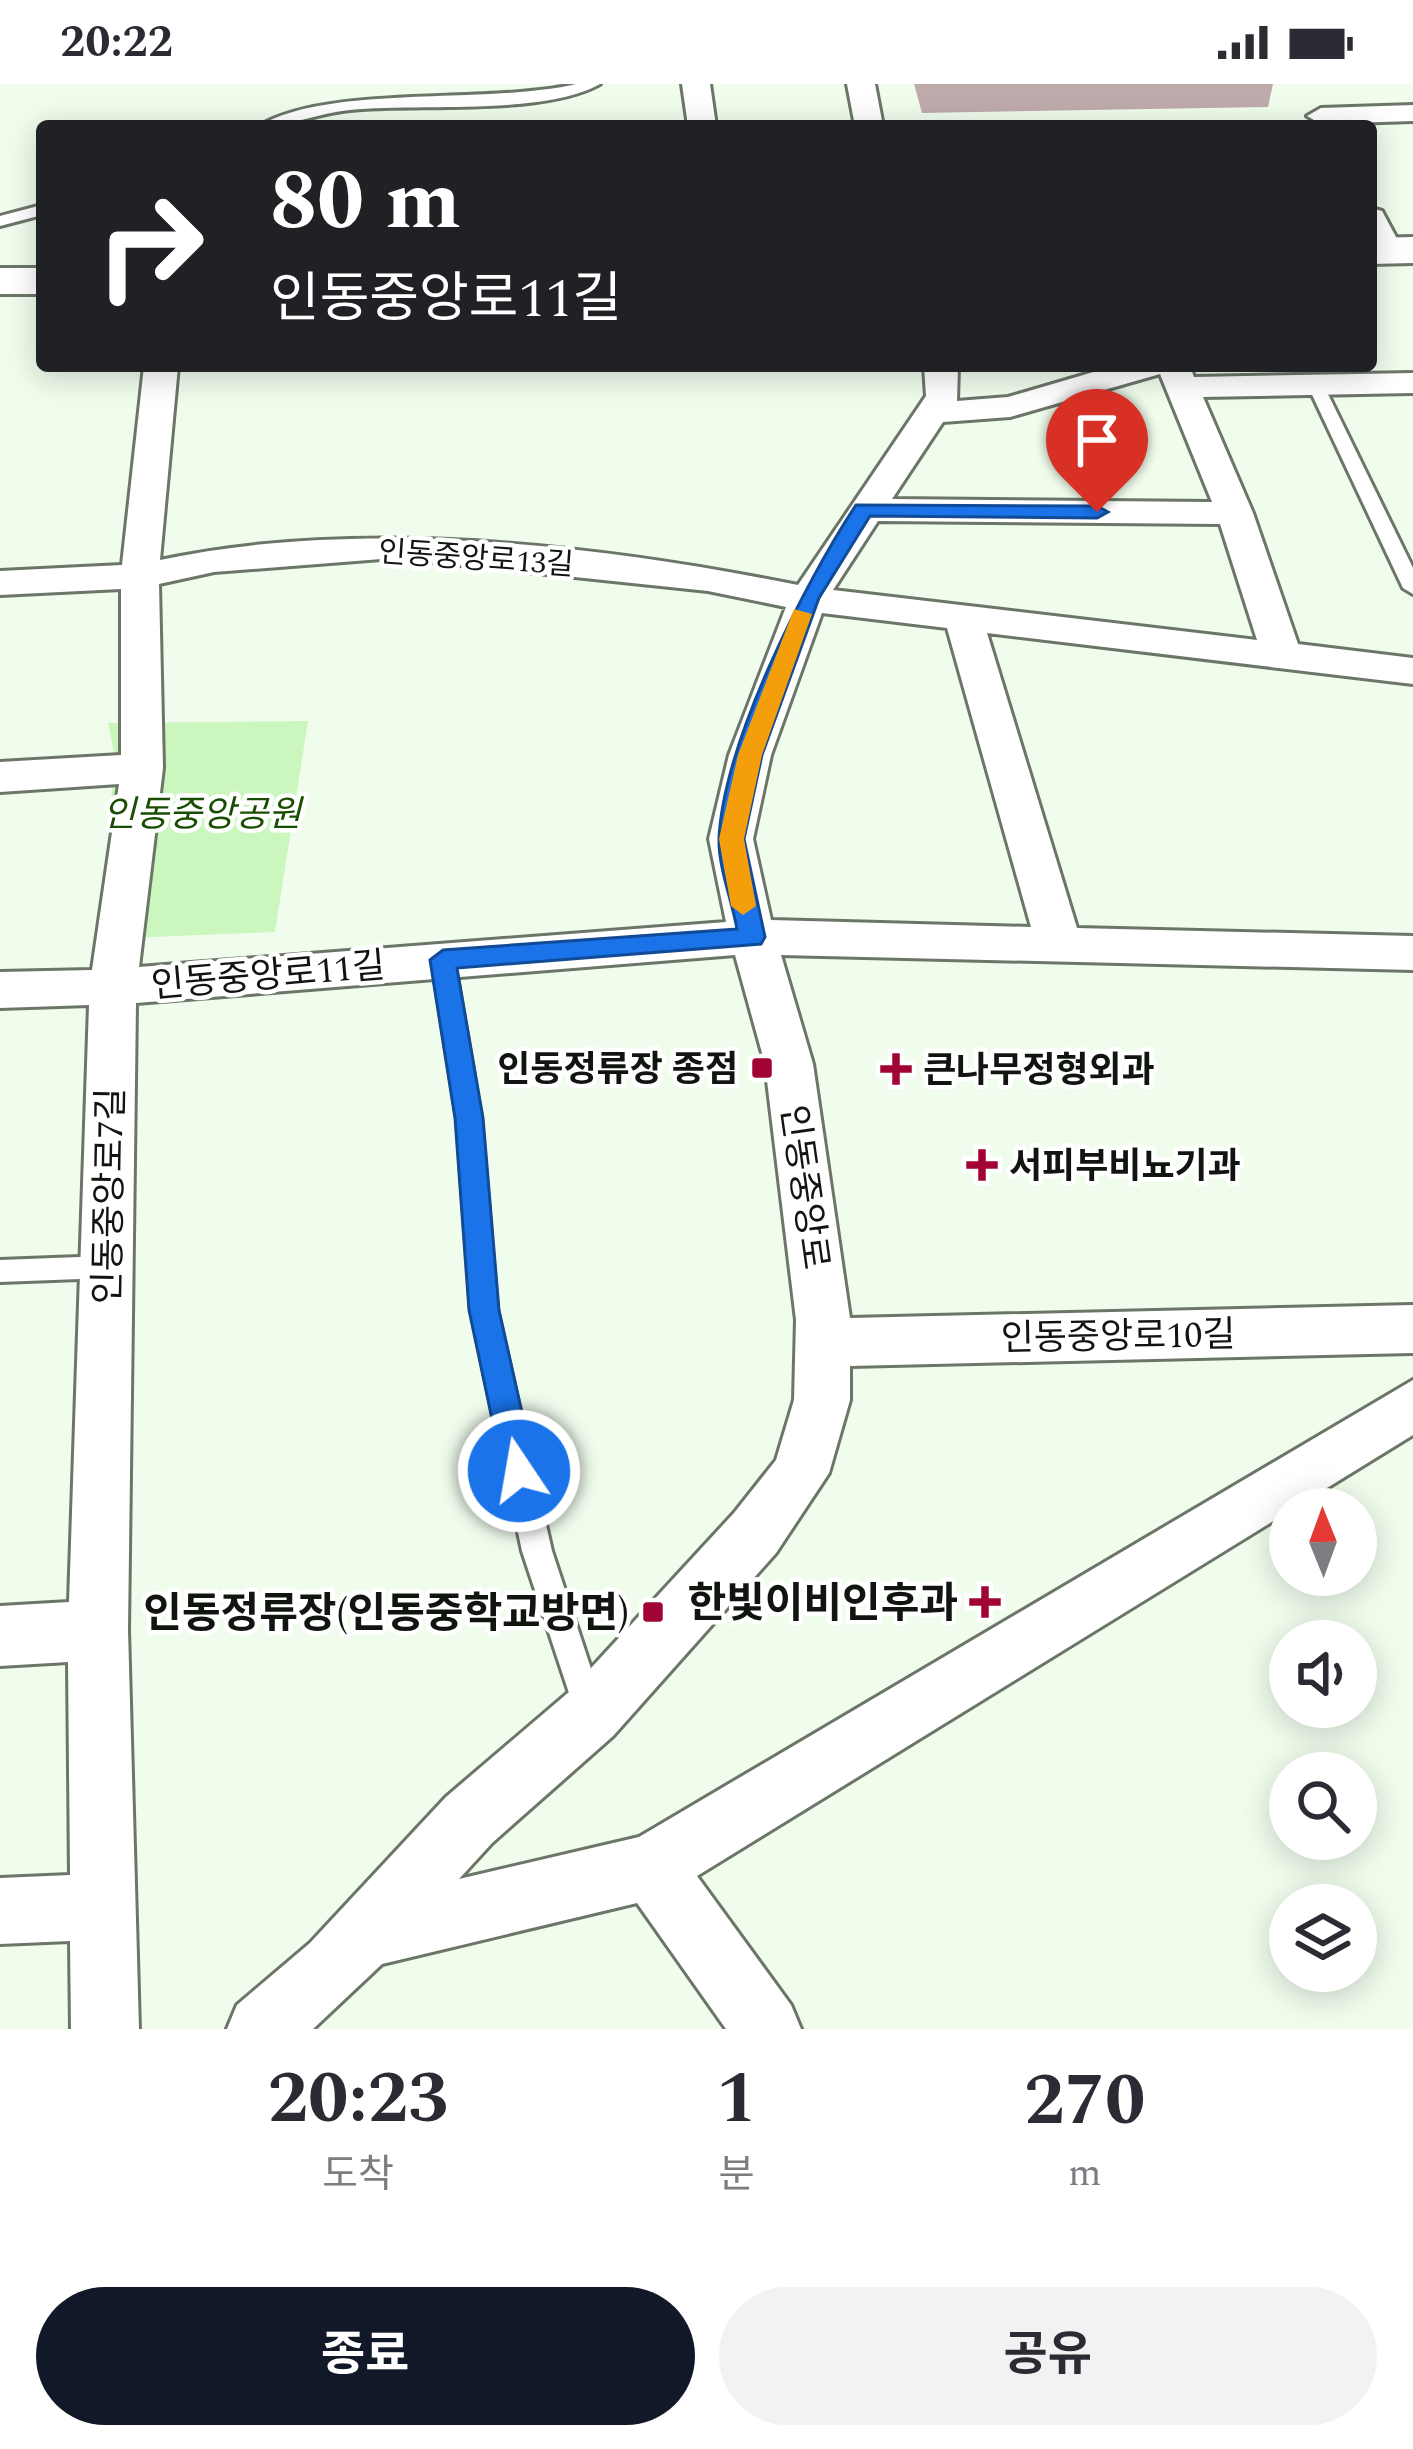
<!DOCTYPE html>
<html lang="ko">
<head>
<meta charset="utf-8">
<style>
  :root { --surface:#fff; --page:#f2f2f3; --text:#2b2b33; --muted:#7c7c81; --accent:#111827 }
  body { margin:0; font-family:Spectral,"Noto Sans KR",serif; background:var(--page); color:var(--text); height:100vh; display:flex; flex-direction:column; font-size:45px; white-space:nowrap }
  * { box-sizing:border-box; margin:0 }
  p { font-size:39px; color:var(--muted) }
  .icon { flex:none; width:66px; height:66px; fill:none; stroke:currentColor; stroke-width:2; stroke-linecap:round; stroke-linejoin:round }
  .map { position:relative; height:1945px; overflow:hidden }
  .sheet { display:flex; flex-direction:column; background:var(--surface); flex:1 }
  .sheet>* { flex:none }
  .guide { position:absolute; left:36px; top:36px; width:1341px; height:252px; border-radius:12px; box-shadow:0 6px 30px #0003; background:#202124; color:#fff; overflow:hidden }
  .needle { width:78px; rotate:359deg }
  .tools { position:absolute; left:1269px; top:1404px; display:grid; gap:24px }
  .tools a { display:grid; place-items:center; width:108px; height:108px; border-radius:50%; background:var(--surface); box-shadow:0 6px 30px #0003; font-size:60px }
  .pin { position:absolute; display:grid; place-items:center; width:102px; height:102px; color:#fff; margin:-123px -51px; border-radius:50% 50% 50% 0; rotate:-45deg; box-shadow:0 0 12px #0007 }
  .pin .icon { rotate:45deg }
  .me { position:absolute; width:132px; margin:-66px; rotate:348deg; stroke-linejoin:round; filter:drop-shadow(0 0 9px #0008) }
  .turn { display:flex; align-items:center; gap:42px; height:252px; padding:0 36px; font-size:54px }
  .turn .icon { width:156px; height:156px; stroke-width:2.5 }
  .turn b { display:block; font-size:84px; line-height:102px }
  .eta { display:flex; justify-content:space-evenly; align-items:center; height:204px; text-align:center }
  .eta b { font-size:72px; font-weight:700; line-height:84px }
  .action { display:flex; gap:24px; margin-top:auto; padding:24px 36px }
  .action a { flex:1; height:138px; border-radius:72px; background:var(--accent); color:#fff; font-size:48px; font-weight:700; line-height:138px; text-align:center }
  .action a+a { background:var(--page); color:var(--text) }
  .status { display:flex; justify-content:space-between; align-items:center; height:84px; padding:0 60px; background:var(--surface); direction:ltr }
  .status svg { height:33px; fill:currentColor }
  .map>svg:first-child { display:block }
</style>
</head>
<body>
<div class="status"><b>20:22</b><svg viewBox="0 0 49 12"><path d="M0 12V9h3v3zM5 12V6h3v6zM10 12V3h3v9zM15 12V0h3v12zM26 1h20v11H26zM47 4h2v5h-2z"/></svg></div>
<div class="map">
<svg width="1413" height="1945" viewBox="0 0 1413 1945">
  <rect width="100%" height="100%" fill="#f0fded"/>
  <polygon fill="#cbf7bf" points="308,637 275,848 103,855 114,669 108,639"/>
  <g fill="none" stroke-linecap="round" stroke-linejoin="round">
    <defs>
      <g id="lane">
        <path d="M576,0H600C543,32 418,19 350,26C319,29 290,42 259,42C330,0 487,21 576,0Z"/>
        <polygon points="42,121 42,131 0,142 0,132"/>
        <polygon points="1309,296 1323,300 1413,484 1413,510 1403,504 1307,300"/>
        <polygon points="443,867 454,876 481,1034 497,1226 552,1467 604,1624 600,1635 589,1639 578,1635 574,1624 522,1467 471,1226 457,1034 432,876"/>
        <polygon points="106,1172 115,1175 119,1183 115,1191 106,1194 0,1198 0,1176"/>
      </g>
      <g id="street">
        <polygon points="682,0 710,0 716,42 688,42"/>
        <polygon points="847,0 875,0 883,42 855,42"/>
        <polygon points="1413,21 1413,37 1321,40 1307,32 1321,24"/>
        <polygon points="1371,124 1382,127 1403,166 1399,173 1377,173 1371,163"/>
        <path d="M144,282H178L160,476C361,433 598,461 798,501L926,312L924,282H958L957,317L1008,313L1114,282H1190L1194,293L1413,289V309L1203,313L1253,429L1298,560L1413,574V600L987,549L1077,844L1413,852V886L781,871L813,980L850,1234L1413,1221V1269L850,1282V1316L829,1389L776,1469L613,1652L492,1759L459,1795L639,1753L1413,1296V1351L697,1792L791,1921L801,1945H726L637,1819L382,1880L313,1945H227L237,1921L310,1859L446,1713L569,1608L734,1429L776,1376L794,1316L796,1236L765,980L735,871L136,919L128,1546L139,1945H71L70,1857L0,1860V1794L70,1791L68,1578L0,1582V1522L69,1518L89,921L0,924V888L92,886L119,700L0,708V678L121,671V505L0,511V487L122,481ZM1160,290L1212,418L892,415L943,338L1010,333ZM878,437L1220,440L1257,556L833,506ZM394,474L708,507L786,523L729,671L709,755L726,838L139,883L163,684L159,500L214,488ZM822,529L947,544L1031,843L771,836L753,755L771,671Z"/>
      </g>
      <g id="secondary">
        <polygon points="1413,153 1413,179 1371,180 1371,154"/>
        <rect x="0" y="184" width="42" height="26"/>
      </g>
    </defs>
    <use href="#lane" stroke="#6b7668" stroke-width="6"/>
    <use href="#street" stroke="#6b7668" stroke-width="6"/>
    <use href="#secondary" stroke="#6b7668" stroke-width="6"/>
    <use href="#lane" fill="#fff" fill-rule="evenodd"/>
    <use href="#street" fill="#fff" fill-rule="evenodd"/>
    <use href="#secondary" fill="#fff" fill-rule="evenodd"/>
  </g>
  <polygon fill="#bfabac" points="914,0 1273,0 1268,23 922,29"/>
  <path fill="#1a73e8" stroke="#114b97" stroke-width="3" d="M856,421L1097,422L1108,428L1097,434L870,432L819,514L762,671L744,755L765,853L761,860L457,884L483,1034L499,1226L535,1387L531,1397L519,1402L508,1397L503,1387L469,1226L455,1034L430,876L443,866L737,845C732,817 718,782 719,754C724,658 804,500 856,421Z"/>
  <polygon fill="#f59e0b" points="794,525 812,530 762,671 744,755 756,822 743,831 731,822 719,755 738,671"/>
  <g fill="#a20335" stroke="#fff" stroke-width="4.5">
    <rect x="750" y="972" width="24" height="24" rx="6"/>
    <path d="M890 967h12v12h12v12h-12v12h-12v-12h-12v-12h12z"/>
    <path d="M976 1063h12v12h12v12h-12v12h-12v-12h-12v-12h12z"/>
    <path d="M979 1500h12v12h12v12h-12v12h-12v-12h-12v-12h12z"/>
    <rect x="641" y="1516" width="24" height="24" rx="6"/>
  </g>
  <g text-anchor="middle" stroke-width="9" stroke-linejoin="round" paint-order="stroke">
    <g font-size="30" fill="#111510" stroke="#fff">
      <text transform="translate(476 474) rotate(4)" y="10">인동중앙로13길</text>
    </g>
    <g font-size="36" font-style="italic" fill="#194e02" stroke="#fff">
      <text x="202" y="742">인동중앙공원</text>
    </g>
    <g font-size="36" fill="#111510" stroke="#fff">
      <text transform="translate(268 890) rotate(-5)" y="13">인동중앙로11길</text>
      <text transform="translate(806 1103) rotate(82)" y="13">인동중앙로</text>
      <text transform="translate(108 1112) rotate(-89)" y="13">인동중앙로7길</text>
      <text transform="translate(1118 1251) rotate(-1)" y="13">인동중앙로10길</text>
    </g>
    <g font-size="36" font-weight="bold" fill="#111510" stroke="#fff" text-anchor="start">
      <text x="738" y="997" text-anchor="end">인동정류장 종점</text>
      <text x="923" y="998">큰나무정형외과</text>
      <text x="1009" y="1094">서피부비뇨기과</text>
    </g>
    <g font-size="42" font-weight="bold" fill="#111510" stroke="#fff" text-anchor="end">
      <text x="958" y="1533">한빛이비인후과</text>
      <text x="629" y="1543">인동정류장(인동중학교방면)</text>
    </g>
  </g>
</svg>
<div class="tools">
<a><svg class="needle" viewBox="-14 -14 28 28"><path d="M0-13l5 13h-10z" fill="#e53935"/><path d="M0 13l5-13h-10z" fill="#7c7c81"/></svg></a>
<a><svg class="icon" aria-label="sound" viewBox="0 0 24 24"><path d="M4 9h4l5-4v14l-5-4H4zM17 9q2 3 0 6"/></svg></a>
<a><svg class="icon" aria-label="search" viewBox="0 0 24 24"><circle cx="10" cy="10" r="6"/><path d="M15 15l6 6"/></svg></a>
<a><svg class="icon" aria-label="layers" viewBox="0 0 24 24"><path d="M12 4l9 5-9 5-9-5zM3 14l9 5 9-5"/></svg></a>
</div>
<div class="pin" style="left:1097px;top:428px;background:#d93025"><svg class="icon" aria-label="arrive" viewBox="0 0 24 24"><path d="M6 21V4h12l-3 4 3 4H6"/></svg></div>
<svg class="me" style="left:519px;top:1387px" viewBox="-20 -20 40 40"><circle r="17" fill="#1a73e8" stroke="#fff" stroke-width="3"/><path d="M0-11L8 9 0 5-8 9z" fill="#fff"/></svg>
<div class="guide">
<div class="turn"><svg class="icon" aria-label="right" viewBox="0 0 24 24"><path d="M7 20v-9h11M14 6l5 5-5 5"/></svg><div><b>80 m</b>인동중앙로11길</div></div>
</div>
</div>
<section class="sheet">
<div class="eta">
<div><b>20:23</b><p>도착</p></div>
<div><b>1</b><p>분</p></div>
<div><b>270</b><p>m</p></div>
</div>
<div class="action"><a>종료</a><a>공유</a></div>
</section>
</body>
</html>
